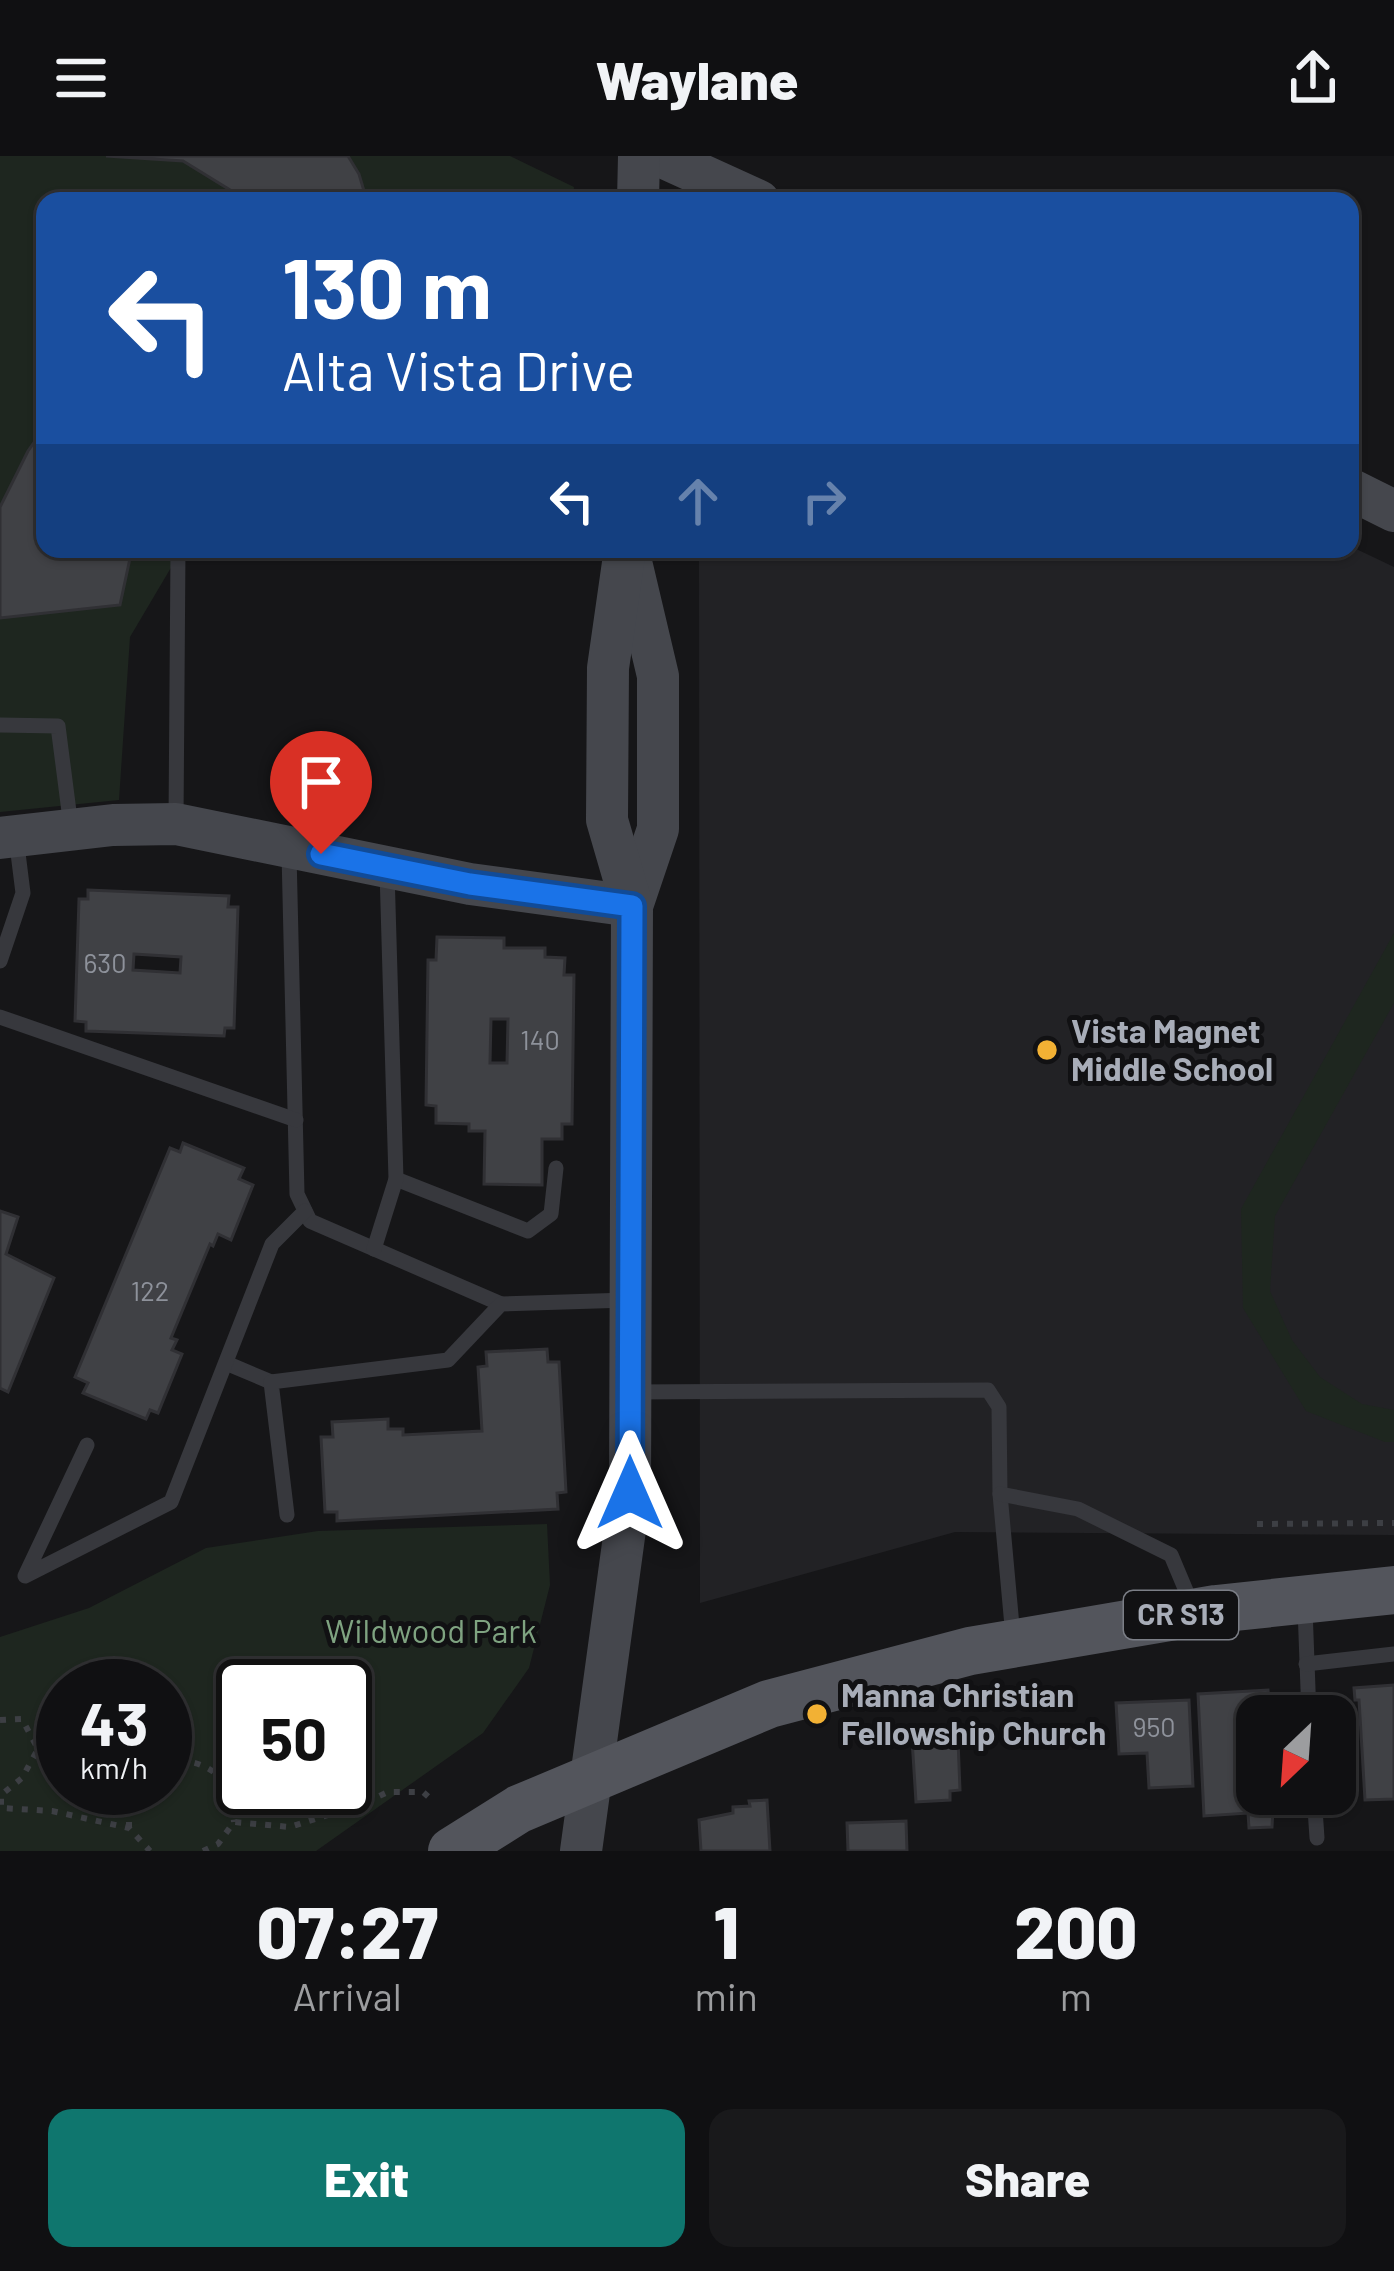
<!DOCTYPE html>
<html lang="en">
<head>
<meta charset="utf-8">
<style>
  :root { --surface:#101012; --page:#19191b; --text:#f1f3f6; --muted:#9c9d9f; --line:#303032; --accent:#0f766e }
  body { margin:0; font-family:Barlow,sans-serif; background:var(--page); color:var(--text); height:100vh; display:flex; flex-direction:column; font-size:45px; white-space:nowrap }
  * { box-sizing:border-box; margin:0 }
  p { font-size:39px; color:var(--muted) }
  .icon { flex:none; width:66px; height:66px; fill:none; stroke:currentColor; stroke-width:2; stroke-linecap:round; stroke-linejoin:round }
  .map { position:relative; height:1695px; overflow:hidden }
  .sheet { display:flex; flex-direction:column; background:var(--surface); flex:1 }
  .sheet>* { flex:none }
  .guide { position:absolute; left:36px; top:36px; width:1323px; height:366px; border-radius:24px; box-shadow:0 3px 9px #0004,0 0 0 3px var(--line); background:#1a4fa0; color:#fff; overflow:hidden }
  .needle { width:78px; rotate:205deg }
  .buttons { position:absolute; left:1236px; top:1539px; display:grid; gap:24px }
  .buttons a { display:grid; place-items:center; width:120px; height:120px; border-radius:24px; background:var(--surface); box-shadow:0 3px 9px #0004,0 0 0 3px var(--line); font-size:60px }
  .speed { position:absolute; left:36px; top:1503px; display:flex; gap:24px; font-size:60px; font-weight:700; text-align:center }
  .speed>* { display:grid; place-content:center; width:156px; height:156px; border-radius:50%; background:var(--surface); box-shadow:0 3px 9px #0004,0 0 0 3px var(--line); line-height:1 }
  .speed small { font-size:30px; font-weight:400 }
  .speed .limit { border:6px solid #111; border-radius:18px; background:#fff; color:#111 }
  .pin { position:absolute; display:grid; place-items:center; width:102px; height:102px; color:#fff; margin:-123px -51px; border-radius:50% 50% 50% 0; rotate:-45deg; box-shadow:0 0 12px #0007 }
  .pin .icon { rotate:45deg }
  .me { position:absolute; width:132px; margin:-66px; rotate:0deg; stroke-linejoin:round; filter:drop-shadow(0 0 9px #0008) }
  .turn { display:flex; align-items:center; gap:42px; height:252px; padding:0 48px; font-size:54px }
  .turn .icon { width:156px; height:156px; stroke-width:2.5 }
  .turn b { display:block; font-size:84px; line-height:102px }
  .lanes { display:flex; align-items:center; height:114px; padding:0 48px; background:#0003; justify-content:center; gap:60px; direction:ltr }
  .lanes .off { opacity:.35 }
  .eta { display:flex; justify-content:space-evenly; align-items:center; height:204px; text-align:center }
  .eta b { font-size:72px; font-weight:800; line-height:84px }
  .action { display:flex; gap:24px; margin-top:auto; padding:24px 48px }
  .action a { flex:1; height:138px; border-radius:24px; background:var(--accent); color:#fff; font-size:48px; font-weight:800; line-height:138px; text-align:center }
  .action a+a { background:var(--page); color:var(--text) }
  header { display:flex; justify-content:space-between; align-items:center; height:156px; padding:0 48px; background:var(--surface); font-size:54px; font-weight:800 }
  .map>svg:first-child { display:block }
</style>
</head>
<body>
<header><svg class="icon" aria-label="menu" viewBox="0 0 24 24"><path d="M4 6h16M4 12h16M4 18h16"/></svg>Waylane<svg class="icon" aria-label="share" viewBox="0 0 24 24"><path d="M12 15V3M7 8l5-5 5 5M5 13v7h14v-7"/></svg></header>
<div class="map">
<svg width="1394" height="1695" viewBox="0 0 1394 1695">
  <rect width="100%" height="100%" fill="#161618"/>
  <polygon fill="#222225" points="1350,390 1394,411 1394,1379 955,1376 700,1447 699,393"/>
  <g fill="#1e261f" fill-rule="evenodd">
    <polygon points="0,0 510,0 574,31 573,45 45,45 45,393 182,393 130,481 119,644 0,656"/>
    <polygon points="1394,777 1394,847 1275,1060 1270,1135 1292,1184 1320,1221 1362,1248 1394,1254 1394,1286 1385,1286 1306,1255 1243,1152 1241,1053"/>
    <path d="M547,1368L550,1429L529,1512L483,1577L316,1695H0V1481L89,1452L206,1392L318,1375ZM63,1530H165V1632H63ZM243,1530H345V1632H243Z"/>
  </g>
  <g fill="#404145" stroke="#303034" stroke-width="3" fill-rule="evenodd">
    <polygon points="106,0 348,0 359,18 367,45 248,45 183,5"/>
    <polygon points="45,271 45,393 132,393 120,449 0,462 0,351 28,295"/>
    <path d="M88,734L229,740L228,751H238L234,872H225L224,880L86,875V866L75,865L79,743H88ZM134,798L181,801L180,817L133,814Z"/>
    <path d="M437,781L504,782V792H545V801L565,802L564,819H574L572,968H562V983H542V1029L484,1028L485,975H469V968L436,967V950L426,949L428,804H436ZM491,863H508L507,907H490Z"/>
    <polygon points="183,987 244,1012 239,1023 253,1029 231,1084 218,1078 213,1090 210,1088 171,1182 177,1184 172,1194 182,1198 158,1257 150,1254 146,1263 83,1237 88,1227 75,1221 170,992 180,996"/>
    <polygon points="0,1055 18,1061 6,1098 54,1122 8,1236 0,1232"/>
    <polygon points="547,1193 548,1206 559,1206 566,1336 557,1337 558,1353 337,1365 337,1356 325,1356 321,1281 333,1281 332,1266 388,1263 388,1273 403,1273 403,1279 482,1275 478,1211 487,1210 486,1196"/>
    <polygon points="1394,1529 1394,1643 1365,1644 1359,1544 1355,1544 1354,1532"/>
    <polygon points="1268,1534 1270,1560 1257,1560 1257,1638 1274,1638 1272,1671 1249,1672 1248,1657 1204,1660 1198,1538"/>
    <polygon points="1189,1544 1193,1630 1149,1632 1147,1597 1119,1598 1116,1547"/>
    <polygon points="947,1581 947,1585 958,1584 960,1634 950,1635 950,1644 916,1646 912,1583"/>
    <polygon points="767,1644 770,1695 701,1695 699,1664 733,1657 733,1651 750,1650 749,1645"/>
    <polygon points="906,1665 907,1695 848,1695 847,1667"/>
  </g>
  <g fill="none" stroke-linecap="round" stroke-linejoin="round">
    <g stroke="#3d3f44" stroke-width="6" stroke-dasharray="6 9" stroke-linecap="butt">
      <polyline points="1257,1368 1394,1367"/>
      <polyline points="0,1564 22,1563 38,1593 22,1622 1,1639 1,1652 52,1655 129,1672 150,1695"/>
      <path d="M165,1608C188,1599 221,1612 230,1637C233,1645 233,1657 234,1666"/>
      <polyline points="129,1672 129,1640 135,1632"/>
      <polyline points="203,1695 218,1688 234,1666 290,1671 362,1648 388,1636 423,1636 433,1645"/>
    </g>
    <g stroke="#37383d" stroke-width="15">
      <polyline points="0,569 58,570 71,671"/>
      <polyline points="176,665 178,393"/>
      <polyline points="289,697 297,1038 310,1065 501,1148"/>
      <polyline points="0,805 23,737 16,681"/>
      <polyline points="0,861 296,964"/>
      <polyline points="396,1023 528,1075 551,1058 556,1012"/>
      <polyline points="374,1093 396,1023 387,715"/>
      <polyline points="226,1207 271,1226"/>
      <polyline points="633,1236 988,1234 999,1251 1000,1338 1013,1481"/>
      <polyline points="87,1289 25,1420 171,1346 272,1088 305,1055"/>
      <polyline points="1000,1338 1078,1353 1171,1399 1192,1449"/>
      <polyline points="287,1359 271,1226 448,1204 501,1148 628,1144"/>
      <polyline points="1305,1452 1309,1560"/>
      <polyline points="1306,1508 1394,1498"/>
      <polyline points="1314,1638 1317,1682"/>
    </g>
    <g stroke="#45474d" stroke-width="42">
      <polyline points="660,0 759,45"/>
      <polyline points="638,45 639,0"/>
      <polyline points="1350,333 1394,355"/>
      <polyline points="0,682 113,669 176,668 470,728 632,750"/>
      <polyline points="632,750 658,673 658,520 632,410"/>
      <polyline points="581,1695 630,1337 632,750 607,664 608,512 625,393"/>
    </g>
    <polyline stroke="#53555c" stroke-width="48" points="452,1695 519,1653 769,1548 970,1495 1216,1453 1394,1434"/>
  </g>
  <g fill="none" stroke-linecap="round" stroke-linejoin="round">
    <defs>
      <polyline id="route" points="321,698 470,728 632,750 630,1337"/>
    </defs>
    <use href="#route" stroke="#114b97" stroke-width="30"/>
    <use href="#route" stroke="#1a73e8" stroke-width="21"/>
  </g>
  <g fill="#f2b134" stroke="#111113" stroke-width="4.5">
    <circle cx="1047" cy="894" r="12"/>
    <circle cx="817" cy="1558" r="12"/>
  </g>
  <g text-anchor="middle" stroke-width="10" stroke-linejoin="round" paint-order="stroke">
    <g font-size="27" fill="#8e929b">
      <text x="105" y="817">630</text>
      <text x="540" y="894">140</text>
      <text x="150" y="1145">122</text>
      <text x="1154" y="1581">950</text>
    </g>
    <rect fill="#111113" stroke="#7b7e86" stroke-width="3" x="1124" y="1435" width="114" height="48" rx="9"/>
    <g font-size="30" font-weight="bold" fill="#a8adb8">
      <text x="1181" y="1469">CR S13</text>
    </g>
    <g font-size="33" font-weight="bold" fill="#a8adb8" stroke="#111113" text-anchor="start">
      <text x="1071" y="887">Vista Magnet<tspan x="1071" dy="38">Middle School</tspan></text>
      <text x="841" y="1551">Manna Christian<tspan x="841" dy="38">Fellowship Church</tspan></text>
    </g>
    <g font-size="33" fill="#7fa381" stroke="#111113">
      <text x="431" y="1487">Wildwood Park</text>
    </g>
  </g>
</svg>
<div class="buttons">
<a><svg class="needle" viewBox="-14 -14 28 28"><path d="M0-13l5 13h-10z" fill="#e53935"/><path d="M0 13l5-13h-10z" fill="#9c9d9f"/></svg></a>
</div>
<div class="speed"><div>43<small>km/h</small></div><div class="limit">50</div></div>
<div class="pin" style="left:321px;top:698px;background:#d93025"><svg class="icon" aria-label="arrive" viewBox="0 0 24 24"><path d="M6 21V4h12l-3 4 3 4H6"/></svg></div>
<svg class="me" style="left:630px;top:1337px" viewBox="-20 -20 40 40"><path d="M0-17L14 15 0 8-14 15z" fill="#1a73e8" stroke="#fff" stroke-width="4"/></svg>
<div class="guide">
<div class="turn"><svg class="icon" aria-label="left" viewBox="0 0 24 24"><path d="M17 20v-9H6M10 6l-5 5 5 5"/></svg><div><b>130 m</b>Alta Vista Drive</div></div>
<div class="lanes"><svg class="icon" aria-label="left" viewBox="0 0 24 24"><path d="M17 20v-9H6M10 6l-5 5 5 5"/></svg><svg class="icon off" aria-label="ahead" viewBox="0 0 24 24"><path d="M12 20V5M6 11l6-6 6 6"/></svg><svg class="icon off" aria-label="right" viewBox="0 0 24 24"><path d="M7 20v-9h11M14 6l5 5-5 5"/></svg></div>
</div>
</div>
<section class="sheet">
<div class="eta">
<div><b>07:27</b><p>Arrival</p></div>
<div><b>1</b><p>min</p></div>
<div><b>200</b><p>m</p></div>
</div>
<div class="action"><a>Exit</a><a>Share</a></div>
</section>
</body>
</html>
